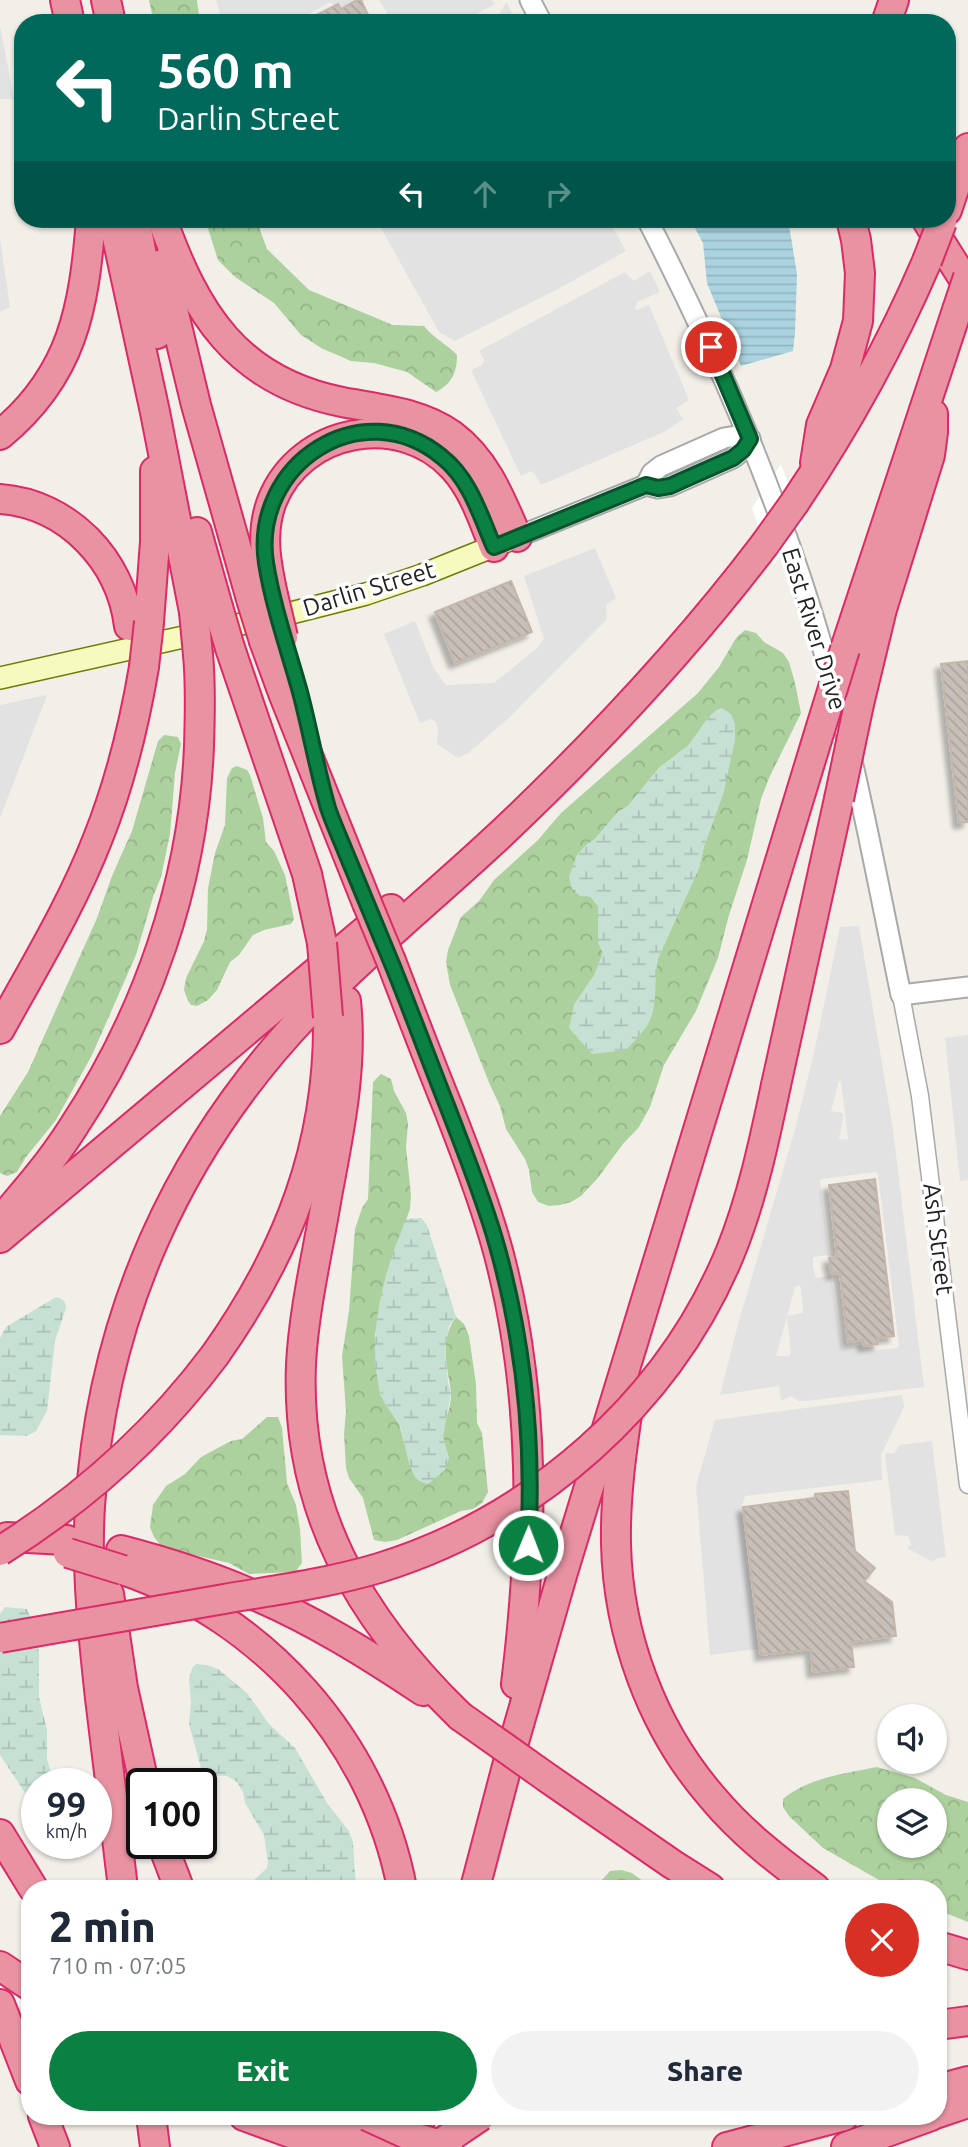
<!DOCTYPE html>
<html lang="en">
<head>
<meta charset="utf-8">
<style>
  :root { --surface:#fff; --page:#f2f2f3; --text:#1f2937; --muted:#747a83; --accent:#0b8043 }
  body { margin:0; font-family:Ubuntu,sans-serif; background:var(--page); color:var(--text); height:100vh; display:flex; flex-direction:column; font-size:26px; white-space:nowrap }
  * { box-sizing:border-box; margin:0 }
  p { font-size:23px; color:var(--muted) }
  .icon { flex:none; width:38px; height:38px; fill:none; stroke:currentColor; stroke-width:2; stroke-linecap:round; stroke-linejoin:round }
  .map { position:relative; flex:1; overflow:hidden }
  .sheet { position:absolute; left:21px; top:1880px; width:926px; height:245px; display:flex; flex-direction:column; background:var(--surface); border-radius:28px; box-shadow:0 2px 5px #0004 }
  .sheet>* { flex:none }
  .top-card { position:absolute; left:14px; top:14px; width:942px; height:214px; border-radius:28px; box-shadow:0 2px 5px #0004; background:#00695c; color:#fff; overflow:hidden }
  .fabs { position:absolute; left:877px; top:1704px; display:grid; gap:14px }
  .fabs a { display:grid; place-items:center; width:70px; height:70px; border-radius:50%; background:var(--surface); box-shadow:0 2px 5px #0004; font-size:35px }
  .speed { position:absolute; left:21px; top:1768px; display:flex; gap:14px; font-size:35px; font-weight:700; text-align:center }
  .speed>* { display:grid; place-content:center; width:91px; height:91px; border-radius:50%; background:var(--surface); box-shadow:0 2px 5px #0004; line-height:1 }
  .speed small { font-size:18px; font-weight:400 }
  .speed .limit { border:4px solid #111; border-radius:10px; background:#fff; color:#111 }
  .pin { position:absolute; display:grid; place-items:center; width:60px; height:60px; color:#fff; margin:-30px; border:4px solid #fff; border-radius:50%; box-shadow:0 2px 7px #0007 }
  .me { position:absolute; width:77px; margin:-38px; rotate:1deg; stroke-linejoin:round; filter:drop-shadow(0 0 5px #0008) }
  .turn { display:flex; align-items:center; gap:24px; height:147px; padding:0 28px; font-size:32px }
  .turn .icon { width:91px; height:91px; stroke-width:2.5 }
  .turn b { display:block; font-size:49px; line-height:60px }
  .lanes { display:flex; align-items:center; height:66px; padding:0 28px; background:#0003; justify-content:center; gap:35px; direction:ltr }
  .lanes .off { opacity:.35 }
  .round { display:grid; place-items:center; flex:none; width:74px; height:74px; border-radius:37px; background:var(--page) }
  .headline { display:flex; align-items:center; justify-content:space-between; height:119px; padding:0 28px }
  h1 { font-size:42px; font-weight:800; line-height:52px }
  .primary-button { display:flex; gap:14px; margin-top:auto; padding:14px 28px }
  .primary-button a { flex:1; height:80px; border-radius:42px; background:var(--accent); color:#fff; font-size:28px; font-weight:800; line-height:80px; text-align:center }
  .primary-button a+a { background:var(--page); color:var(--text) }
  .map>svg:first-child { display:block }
</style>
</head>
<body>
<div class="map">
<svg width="968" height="2147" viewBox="0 0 968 2147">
  <defs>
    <pattern id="forest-crowns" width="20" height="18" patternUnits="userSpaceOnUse" patternTransform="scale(1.75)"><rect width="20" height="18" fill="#add19e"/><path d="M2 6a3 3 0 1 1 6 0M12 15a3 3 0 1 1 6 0" fill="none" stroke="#95b388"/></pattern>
    <pattern id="wetland-marsh" width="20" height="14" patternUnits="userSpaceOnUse" patternTransform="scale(1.75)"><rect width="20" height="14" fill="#c6e0d4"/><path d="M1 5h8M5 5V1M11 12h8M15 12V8" fill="none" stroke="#aac0b6"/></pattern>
    <pattern id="water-rules" width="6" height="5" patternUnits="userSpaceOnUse" patternTransform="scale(1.75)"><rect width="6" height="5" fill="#aad3df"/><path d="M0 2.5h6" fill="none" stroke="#92b5bf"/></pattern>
    <pattern id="building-back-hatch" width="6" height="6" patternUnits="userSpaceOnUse" patternTransform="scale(1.75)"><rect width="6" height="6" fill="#c7bfb8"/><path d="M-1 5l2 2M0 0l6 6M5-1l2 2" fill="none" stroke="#aba49e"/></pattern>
    <filter id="shadow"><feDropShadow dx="-5.5" dy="5.5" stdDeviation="2" flood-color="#0004"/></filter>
  </defs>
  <rect width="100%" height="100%" fill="#f2efe9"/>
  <g fill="url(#forest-crowns)" fill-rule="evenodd">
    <polygon points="149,0 197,0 200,23 154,23"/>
    <path d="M205,219H256L267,249L309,290L393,325L424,326C433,338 447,344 457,355C457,372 452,384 436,392L407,372L374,363L351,361L321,348L301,335L274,303L235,277L218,260Z"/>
    <path d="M745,630L756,633L764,642L783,653L789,662L795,683L801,713L769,778L761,799L747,860L729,915L718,958L696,1011L664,1065L650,1107L639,1127L623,1144L597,1179L581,1196L571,1202L560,1205L549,1206L538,1202L532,1192L529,1170L525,1159L506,1129L500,1106L490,1085L450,985L446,962L448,950L461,917L479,901L494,880L538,840L561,813L698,693L719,667L736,638ZM722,708L724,791L704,846L699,868L658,958L656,969L574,1005L595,974L603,953L598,942V906L591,897L585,846L595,839L618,812L628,806L659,768L689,745L708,718L717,710Z"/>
    <polygon points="164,735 178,737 181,744 175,773 170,834 161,877 153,897 136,955 92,1055 56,1120 26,1157 17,1172 7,1176 0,1173 0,1116 28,1072 97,918 112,876 132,831 158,741"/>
    <polygon points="237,766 247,770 250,775 263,818 266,842 274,851 285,875 294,919 291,924 264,930 253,935 239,955 230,962 217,990 208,1000 197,1006 191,1005 188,1001 184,990 186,978 204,941 207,929 208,888 215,853 225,825 227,778 232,768"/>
    <path d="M381,1074L391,1079L394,1091L406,1113L408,1124L406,1147L411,1195L410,1209L386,1276L375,1335L380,1394L399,1424L412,1470L418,1480L449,1458C447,1452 444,1444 443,1437C443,1422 452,1408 451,1392C447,1365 439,1341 456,1317L464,1324L469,1336L476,1384L477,1423L482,1433L488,1492L482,1503L473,1509L461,1511L397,1540L385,1542L374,1540L363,1498L349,1478L346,1468L344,1434L346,1411L342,1356L349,1311L355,1229L362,1208L368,1199L373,1082Z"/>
    <polygon points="267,1417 278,1417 282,1428 287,1483 296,1505 300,1529 302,1563 295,1572 249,1574 229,1563 172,1550 161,1546 154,1537 150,1527 153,1505 166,1486 185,1474 201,1457 231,1441 242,1439"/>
    <path d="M877,1767L915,1778L946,1795L968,1802V1922L938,1910V1888H893L823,1848L789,1816L783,1807V1799C807,1778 847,1773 877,1767ZM889,1801H934V1846H889Z"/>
    <polygon points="621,1870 632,1873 652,1888 585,1888 585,1886 602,1880 610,1871"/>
  </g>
  <g fill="url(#wetland-marsh)">
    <path d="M722,708L731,714L735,724V740L724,791L704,846L699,868L658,958C653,979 659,1005 648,1024C643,1033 633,1042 626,1050L592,1054L569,1028L574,1005L595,974L603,953L598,942V906L591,897L580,896L572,889L569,877L577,855L585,846L595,839L618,812L628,806L659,768L689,745L708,718L717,710Z"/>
    <path d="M421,1218L427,1225L456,1317L449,1326L445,1349L448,1382L451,1393L443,1437L449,1458L445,1470L428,1484C424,1483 421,1482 418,1480C408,1471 405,1442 401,1429C396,1416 383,1405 380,1392C366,1335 384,1272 406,1219Z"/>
    <path d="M56,1297C63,1299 66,1301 66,1308L55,1341L47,1411L36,1431L27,1436L0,1435V1338L6,1327Z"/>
    <polygon points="5,1607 27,1609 34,1625 39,1652 39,1697 47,1730 47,1759 54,1783 37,1783 37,1811 0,1755 0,1614"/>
    <polygon points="196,1664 207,1665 218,1669 247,1693 269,1724 295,1748 327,1803 349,1831 353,1842 356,1888 256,1888 255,1879 267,1868 268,1862 264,1835 245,1803 243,1792 237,1782 227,1776 210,1775 201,1768 189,1724 191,1702 189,1679 192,1668"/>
  </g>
  <g fill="#e2e2e2" fill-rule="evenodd">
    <polygon points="216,0 365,0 339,14 331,2 301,18 302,23 235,23 229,19 222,21"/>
    <polygon points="379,0 492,0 495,4 478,13 478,18 483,22 500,13 506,2 518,23 393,23"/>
    <polygon points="0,26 14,99 0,99"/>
    <polygon points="396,219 608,219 626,251 558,289 455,341 439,332 381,228"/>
    <polygon points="0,239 10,307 0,312"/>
    <polygon points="650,271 660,292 637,302 635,309 637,310 649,305 689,400 676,408 683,419 666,431 541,485 535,474 531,471 521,476 471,370 482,365 484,360 479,351 625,272 634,281"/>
    <polygon points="595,548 616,598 606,605 607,619 510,717 468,753 458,758 437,744 438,730 436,722 431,719 420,723 384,634 415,621 434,669 446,685 494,683 537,648 544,639 524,576"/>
    <polygon points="47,695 0,818 0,705"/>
    <path d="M859,926L893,1129L924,1387L805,1401H799L791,1396L781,1401L779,1386L720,1395L737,1328L796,1126L814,1053L840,927ZM839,1081L841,1082L848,1138L847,1140L839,1139L843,1119V1113L831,1111ZM876,1172L878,1175L899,1345L897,1348L876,1350L873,1347H865L863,1345L842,1348L831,1276L816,1278L813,1267V1257L829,1255L820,1181L822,1179ZM799,1285L801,1288L803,1313L787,1316L791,1353L789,1356H776L795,1287Z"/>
    <polygon points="968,1035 968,1180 960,1181 945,1038"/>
    <polygon points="902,1395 904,1407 881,1455 882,1480 745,1496 742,1505 758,1649 710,1655 696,1486 715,1420"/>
    <polygon points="932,1441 946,1557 937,1558 933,1562 907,1548 911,1544 908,1536 895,1535 885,1454 894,1453 900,1445"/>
  </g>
  <polygon fill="url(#water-rules)" points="690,219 788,219 797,274 795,333 793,351 741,366 707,283 703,243"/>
  <g fill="#fff">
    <polygon points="781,464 803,523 773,565 752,508"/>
    <polygon points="0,1953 30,1973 30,2014 0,1993"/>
  </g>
  <g fill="url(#building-back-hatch)" stroke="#c4b6ab" stroke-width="2" filter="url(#shadow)">
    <polygon points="357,0 361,0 372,23 301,23 338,4 341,9"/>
    <polygon points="511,581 532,632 455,663 435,612"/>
    <polygon points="968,661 968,822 959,823 941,664"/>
    <polygon points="875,1179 894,1336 877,1338 878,1344 864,1346 863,1340 848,1342 840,1273 832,1274 829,1258 837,1257 829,1185"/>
    <polygon points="848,1491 855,1551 875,1568 864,1581 892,1602 896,1636 851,1642 854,1667 813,1672 811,1649 761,1655 743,1507 815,1498 815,1494"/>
  </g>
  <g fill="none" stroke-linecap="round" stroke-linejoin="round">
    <defs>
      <polyline id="minor" points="901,995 920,1096 968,1485"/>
      <g id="tertiary">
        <polyline points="530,0 542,23"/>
        <path d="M647,219C719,359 779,498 823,649C856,762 877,879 901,995L968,987"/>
        <polyline points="646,485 652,473 661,466 724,438 736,436 750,439"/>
        <polyline points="517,537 646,485 658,488 670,486 733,458 743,450 750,439"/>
      </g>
      <polyline id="secondary" points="0,678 291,613 366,594 422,575 507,541"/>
      <g id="motorway">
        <polyline points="65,0 70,23"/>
        <polyline points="106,0 111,23"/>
        <polyline points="886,23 894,0"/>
        <polyline points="947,210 968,148"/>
        <polyline points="113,219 155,412 194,612"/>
        <polyline points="135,219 157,334"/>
        <path d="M162,219C195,312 236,381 342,402C379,409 420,412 452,435C486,460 501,500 517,537"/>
        <polyline points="926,219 968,286"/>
        <polyline points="162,264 196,405 251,599"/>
        <path d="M0,435C73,375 84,308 91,219"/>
        <polyline points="815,463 821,425 845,369 858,321 860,273 856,240 851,219"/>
        <path d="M0,499C68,504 121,560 129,626"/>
        <path d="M795,502C846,426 891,345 927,261"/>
        <polyline points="197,532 218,607"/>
        <path d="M273,595C266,563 260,532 272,501C301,428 400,410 453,467C473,488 483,519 494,547"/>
        <polyline points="149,622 155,542 155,471"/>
        <polyline points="264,641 283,693 367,903"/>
        <polyline points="230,648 307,874 322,943"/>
        <polyline points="845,649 957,310"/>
        <polyline points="859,704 882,609 930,455 933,432 933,414"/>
        <path d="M391,961C410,1011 429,1061 449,1110C467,1156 485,1203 498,1251C536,1393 534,1539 516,1684"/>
        <path d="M346,1001C353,1067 339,1132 327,1196C318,1251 304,1308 301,1364C295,1509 359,1618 460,1716"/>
        <path d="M0,1029C34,967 72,905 98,838C120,783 134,726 144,667"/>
        <polyline points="776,1085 839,799"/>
        <path d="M0,1221C26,1191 51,1162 72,1129C147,1016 194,881 199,746C200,716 201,685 198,655"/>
        <polyline points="0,1238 391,909"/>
        <path d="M215,1355C288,1252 330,1145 328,1017"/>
        <path d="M629,1401C622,1448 615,1496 616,1544C618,1635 652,1728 712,1797C741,1832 778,1861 815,1888"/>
        <polyline points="7,1537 67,1540"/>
        <path d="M121,1550C167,1562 211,1576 254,1595C313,1620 369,1655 423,1691"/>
        <path d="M123,1570C264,1618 374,1741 402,1888"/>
        <polyline points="109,1594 123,1688 144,1783"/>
        <polyline points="549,1779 672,1864 710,1888"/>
        <polyline points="0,1834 33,1888"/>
        <polyline points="162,1843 179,1888"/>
        <path d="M123,1888C115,1825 108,1761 100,1698C93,1634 86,1570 90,1506C102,1317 177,1149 308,1012C369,949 438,893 502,833C597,743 686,648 765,544"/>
        <polyline points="475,1888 507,1766 563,1572 820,730"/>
        <polyline points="938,1946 968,1955"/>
        <polyline points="0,1966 30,1986"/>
        <polyline points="0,2004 30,2081"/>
        <polyline points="938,2025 968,2021"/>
        <polyline points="938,2089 968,2081"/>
        <polyline points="938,2113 968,2103"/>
        <polyline points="43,2116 55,2147"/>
        <polyline points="151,2116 155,2147"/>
        <polyline points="244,2116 329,2147"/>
        <polyline points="299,2116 335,2131 387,2147"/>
        <polyline points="413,2147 421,2116"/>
        <polyline points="727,2147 844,2116"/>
        <polyline points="846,2147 931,2116"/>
      </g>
    </defs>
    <use href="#minor" stroke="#a9a9a9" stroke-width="19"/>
    <use href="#tertiary" stroke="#a9a9a9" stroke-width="23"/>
    <use href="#secondary" stroke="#707d05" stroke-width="24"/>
    <use href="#motorway" stroke="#dc2a67" stroke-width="32"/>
    <use href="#minor" stroke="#fff" stroke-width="16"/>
    <use href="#tertiary" stroke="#fff" stroke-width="19"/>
    <use href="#secondary" stroke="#f7fabf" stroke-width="21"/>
    <use href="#motorway" stroke="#e892a2" stroke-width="28"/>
    <defs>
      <g id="motorway-bridge">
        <polyline points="927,261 942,222"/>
        <polyline points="957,310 968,277"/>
        <polyline points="765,544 795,502"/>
        <polyline points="273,595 283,637"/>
        <polyline points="251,599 264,641"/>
        <polyline points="218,607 230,648"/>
        <polyline points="194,612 198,655"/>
        <polyline points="144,667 149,622"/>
        <polyline points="820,730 845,649"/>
        <polyline points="839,799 859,704"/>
        <polyline points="367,903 391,961"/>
        <polyline points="322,943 328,1017"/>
        <path d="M0,1551C83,1499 156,1434 215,1355"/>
        <polyline points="68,1553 123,1570"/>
        <path d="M0,1638C75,1625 149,1612 224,1599C276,1590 329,1583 379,1568C534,1520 668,1403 730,1253C752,1199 764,1142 776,1085"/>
        <polyline points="460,1716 549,1779"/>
        <polyline points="367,2116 413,2137 448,2147"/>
        <polyline points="435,2147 481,2116"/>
      </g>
    </defs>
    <use href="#motorway-bridge" stroke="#dc2a67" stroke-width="32" stroke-linecap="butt"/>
    <use href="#motorway-bridge" stroke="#e892a2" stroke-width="28"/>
  </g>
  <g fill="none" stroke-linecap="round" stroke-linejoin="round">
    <defs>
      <path id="route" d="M528,1545C534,1445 524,1343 497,1246C484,1199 465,1153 448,1108C429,1060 411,1011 392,964C377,927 361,890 346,853C340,838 333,823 328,808C317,770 310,730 300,692C288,649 273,607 266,563C251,464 362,391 442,457C470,479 480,515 494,547L646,485L658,488L670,486L690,477L733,458L743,450L750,439L711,347"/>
    </defs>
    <use href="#route" stroke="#07532c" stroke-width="18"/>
    <use href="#route" stroke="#0b8043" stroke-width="12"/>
  </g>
  <g text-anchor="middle" stroke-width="7" stroke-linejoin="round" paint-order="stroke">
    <g font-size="24" fill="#222" stroke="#fff">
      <text transform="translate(369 589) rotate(-17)" y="8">Darlin Street</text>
      <text transform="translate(814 629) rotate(73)" y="8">East River Drive</text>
      <text transform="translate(938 1239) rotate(83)" y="8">Ash Street</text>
    </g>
  </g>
</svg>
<div class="fabs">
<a><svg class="icon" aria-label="sound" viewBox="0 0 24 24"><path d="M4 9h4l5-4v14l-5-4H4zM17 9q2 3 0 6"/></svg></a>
<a><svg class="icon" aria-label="layers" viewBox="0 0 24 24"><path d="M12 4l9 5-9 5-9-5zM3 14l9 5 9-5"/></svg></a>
</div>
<div class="speed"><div>99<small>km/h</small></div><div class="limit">100</div></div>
<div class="pin" style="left:711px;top:347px;background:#d93025"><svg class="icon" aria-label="arrive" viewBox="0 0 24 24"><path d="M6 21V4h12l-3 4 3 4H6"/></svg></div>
<svg class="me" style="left:528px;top:1545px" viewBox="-20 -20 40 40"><circle r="17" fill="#0b8043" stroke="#fff" stroke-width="3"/><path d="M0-11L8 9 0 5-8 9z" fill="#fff"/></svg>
<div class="top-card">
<div class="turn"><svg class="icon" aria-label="left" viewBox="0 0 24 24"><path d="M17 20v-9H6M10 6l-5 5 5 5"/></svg><div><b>560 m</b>Darlin Street</div></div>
<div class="lanes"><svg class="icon" aria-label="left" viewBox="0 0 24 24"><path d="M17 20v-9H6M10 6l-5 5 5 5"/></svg><svg class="icon off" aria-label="ahead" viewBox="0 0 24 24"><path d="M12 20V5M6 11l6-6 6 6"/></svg><svg class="icon off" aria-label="right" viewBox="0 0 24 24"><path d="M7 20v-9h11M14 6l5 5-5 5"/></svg></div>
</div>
<section class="sheet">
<div class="headline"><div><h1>2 min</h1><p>710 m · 07:05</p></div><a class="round" style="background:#d93025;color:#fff"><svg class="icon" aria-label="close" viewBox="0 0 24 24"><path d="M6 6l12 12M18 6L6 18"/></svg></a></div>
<div class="primary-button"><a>Exit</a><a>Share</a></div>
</section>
</div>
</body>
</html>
